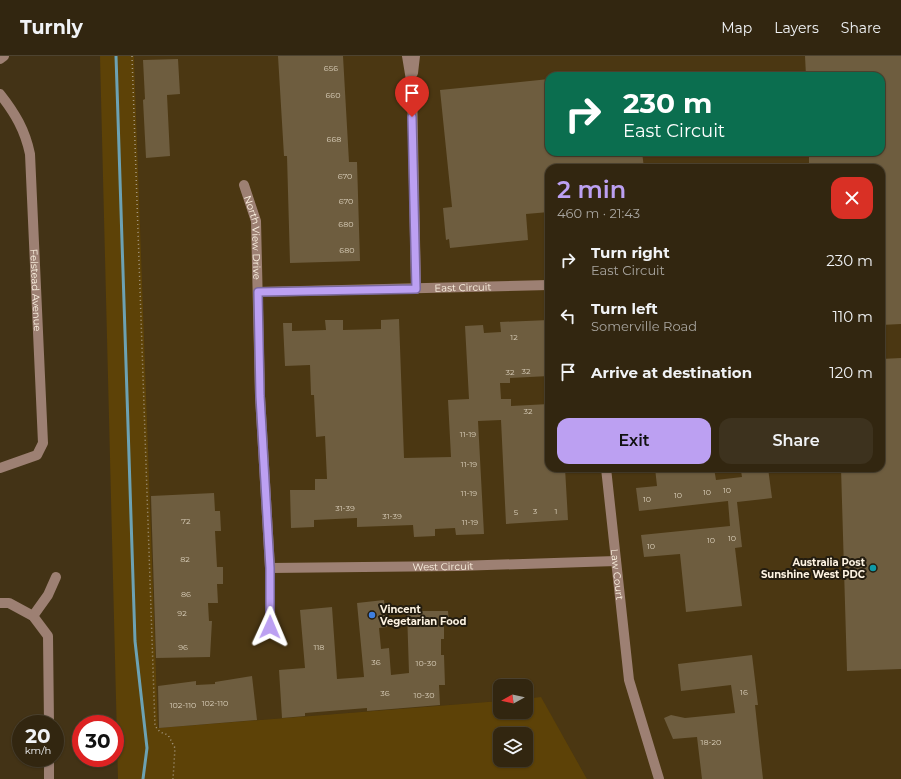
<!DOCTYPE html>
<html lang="en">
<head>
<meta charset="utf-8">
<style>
  :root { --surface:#322610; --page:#3d321e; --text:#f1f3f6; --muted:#a8a59f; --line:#4d4330; --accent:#bca0f2 }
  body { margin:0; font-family:Montserrat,sans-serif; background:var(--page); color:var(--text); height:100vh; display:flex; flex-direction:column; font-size:15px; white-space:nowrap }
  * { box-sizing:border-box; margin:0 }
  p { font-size:13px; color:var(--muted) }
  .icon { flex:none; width:22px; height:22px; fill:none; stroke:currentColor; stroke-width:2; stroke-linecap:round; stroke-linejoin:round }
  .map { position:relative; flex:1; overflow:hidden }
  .details { position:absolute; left:545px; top:108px; width:340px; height:308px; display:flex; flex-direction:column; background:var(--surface); border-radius:12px; box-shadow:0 1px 3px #0004,0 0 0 1px var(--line) }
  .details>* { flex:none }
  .guide { position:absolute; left:545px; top:16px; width:340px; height:84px; border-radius:12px; box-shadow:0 1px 3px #0004,0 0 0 1px var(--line); background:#0b6e4f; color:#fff; overflow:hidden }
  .needle { width:26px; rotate:262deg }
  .controls { position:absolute; left:493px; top:623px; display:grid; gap:8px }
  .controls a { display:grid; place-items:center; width:40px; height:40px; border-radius:8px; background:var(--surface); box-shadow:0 1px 3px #0004,0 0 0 1px var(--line); font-size:20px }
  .speed { position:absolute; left:12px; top:659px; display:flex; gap:8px; font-size:20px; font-weight:700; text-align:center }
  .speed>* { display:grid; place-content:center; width:52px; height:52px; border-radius:50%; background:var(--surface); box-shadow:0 1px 3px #0004,0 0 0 1px var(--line); line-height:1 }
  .speed small { font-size:10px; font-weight:400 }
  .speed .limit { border:6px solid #d22; background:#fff; color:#111 }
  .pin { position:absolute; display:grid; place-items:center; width:34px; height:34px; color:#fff; margin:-41px -17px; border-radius:50% 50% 50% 0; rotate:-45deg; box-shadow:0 0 4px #0007 }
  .pin .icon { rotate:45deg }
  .me { position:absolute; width:44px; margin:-22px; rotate:1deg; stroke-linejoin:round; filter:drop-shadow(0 0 3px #0008) }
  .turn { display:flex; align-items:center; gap:14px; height:84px; padding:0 12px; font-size:18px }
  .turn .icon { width:52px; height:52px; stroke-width:2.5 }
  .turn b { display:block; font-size:28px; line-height:34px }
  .round { display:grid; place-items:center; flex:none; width:42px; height:42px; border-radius:12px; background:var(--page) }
  .summary { display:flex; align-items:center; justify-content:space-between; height:68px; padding:0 12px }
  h1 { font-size:24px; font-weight:600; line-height:30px; color:var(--accent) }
  .primary-button { display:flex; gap:8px; margin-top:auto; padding:8px 12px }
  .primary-button a { flex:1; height:46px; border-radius:12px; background:var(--accent); color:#111; font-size:16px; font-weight:600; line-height:46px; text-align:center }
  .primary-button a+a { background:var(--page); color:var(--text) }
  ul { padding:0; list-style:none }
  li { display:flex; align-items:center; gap:12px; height:56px; padding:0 12px }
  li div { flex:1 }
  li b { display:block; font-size:15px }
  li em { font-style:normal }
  header { display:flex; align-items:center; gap:24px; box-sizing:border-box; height:56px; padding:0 20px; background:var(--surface); border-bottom:1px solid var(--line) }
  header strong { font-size:19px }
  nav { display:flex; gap:22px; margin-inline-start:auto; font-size:14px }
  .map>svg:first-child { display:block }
</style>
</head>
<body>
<header>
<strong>Turnly</strong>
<nav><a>Map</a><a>Layers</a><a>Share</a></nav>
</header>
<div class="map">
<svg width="901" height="723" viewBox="0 0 901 723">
  <rect width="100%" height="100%" fill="#433316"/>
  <path fill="#4b3712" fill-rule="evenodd" d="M134,0H901V723H587L541,642L526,643V630H500V645L158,672ZM549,20H881V96H549ZM549,112H881V412H549Z"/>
  <path fill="#5d4207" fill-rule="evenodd" d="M100,0H134L158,672L500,645V656H526V643L541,641L587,723H118ZM500,678H526V704H500Z"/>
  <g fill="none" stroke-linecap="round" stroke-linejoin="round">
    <polyline stroke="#6ca2b3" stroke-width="3" points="116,0 135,585 147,692 143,723"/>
  </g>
  <g fill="#6e5d3f">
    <polygon points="278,0 343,0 349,106 357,106 360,205 290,207 287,100 284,100"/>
    <polygon points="805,0 901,0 901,268 881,269 881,112 809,112 809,96 881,96 881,20 806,20"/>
    <polygon points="178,3 180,38 167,39 170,100 146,102 143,44 145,43 143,4"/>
    <polygon points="549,23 549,96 642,96 644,112 549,112 549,156 526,158 528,184 450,192 449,183 446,184 443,152 452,151 440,34"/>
    <polygon points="399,263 404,402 451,401 448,344 469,343 465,270 483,269 484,277 501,276 500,266 549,264 549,320 510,322 510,327 500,327 501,343 511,343 511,350 549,348 549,412 565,412 568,464 506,468 501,364 478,365 484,478 456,479 455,472 435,473 435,480 414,481 413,469 357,471 357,462 314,464 314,471 291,472 290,434 315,434 315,423 327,423 325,380 316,381 314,339 311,339 310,309 285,310 283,267 292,267 292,275 326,274 325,264 343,264 343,274 381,273 381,264"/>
    <polygon points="901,302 901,613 847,615 841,412 881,412 881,303"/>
    <polygon points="655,412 714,412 716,424 742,421 741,415 768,412 772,442 737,446 742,491 735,492 742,550 686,556 680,498 644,501 641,479 730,470 728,445 639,455 636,432 657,430"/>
    <polygon points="214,437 215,455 220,455 221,475 215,475 217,511 223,511 223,528 217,528 218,547 208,547 209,565 212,565 210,601 156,602 151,440"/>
    <polygon points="384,544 387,571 379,572 380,582 381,593 389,592 391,619 409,617 407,555 448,555 449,567 444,567 444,583 441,583 441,599 444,599 445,629 439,629 440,649 367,655 367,652 305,657 305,660 282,662 279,614 305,612 300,554 332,551 337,623 364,621 357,547"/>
    <polygon points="752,599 758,649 755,649 763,723 702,723 697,681 673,683 664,662 671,659 685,662 735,657 731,629 681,635 678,608"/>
    <polygon points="252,620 257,664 159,672 158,630 196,625 196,629 215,628 215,626"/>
  </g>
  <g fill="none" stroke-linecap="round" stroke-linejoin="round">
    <polyline stroke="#a59882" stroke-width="1.5" stroke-dasharray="1 3" stroke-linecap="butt" points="132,0 155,670 160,676 168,679 175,692 173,723"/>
    <g stroke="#9d8073" stroke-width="10">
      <polyline points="407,0 412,30 416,233"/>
      <polyline points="0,3 4,0"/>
      <polyline points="413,17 415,0"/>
      <path id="s1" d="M0,38C15,57 25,74 30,98L43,387L37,399L0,412"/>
      <path id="s2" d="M244,129L256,165L260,340L270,512V571"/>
      <path id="s3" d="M258,236L549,229"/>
      <path id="s4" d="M606,412L629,624L659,723"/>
      <path id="s5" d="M270,512L457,510L616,505"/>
      <polyline points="0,547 9,547 33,560 48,580 49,668"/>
      <polyline points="33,560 48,539 56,521"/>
      <polyline points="49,723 49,702"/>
    </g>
  </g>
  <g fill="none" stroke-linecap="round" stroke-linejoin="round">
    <defs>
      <polyline id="route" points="270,571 270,512 260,340 258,236 416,233 412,61"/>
    </defs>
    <use href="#route" stroke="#7a689d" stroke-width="10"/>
    <use href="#route" stroke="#bca0f2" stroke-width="7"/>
  </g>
  <circle fill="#0f9aa8" stroke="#231c0f" stroke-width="1.5" cx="873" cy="512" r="4"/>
  <circle fill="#3f7fe0" stroke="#231c0f" stroke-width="1.5" cx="372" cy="559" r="4"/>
  <g text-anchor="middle" stroke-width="4" stroke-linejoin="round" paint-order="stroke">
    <g font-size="8" fill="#d9ceb9">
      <text x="331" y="15">656</text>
      <text x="333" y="42">660</text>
      <text x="334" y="86">668</text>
      <text x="345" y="123">670</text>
      <text x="346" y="148">670</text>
      <text x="346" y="171">680</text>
      <text x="347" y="197">680</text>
      <text x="514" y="284">12</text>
      <text x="526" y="318">32</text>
      <text x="510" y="319">32</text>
      <text x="528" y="358">32</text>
      <text x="468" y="381">11-19</text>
      <text x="469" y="411">11-19</text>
      <text x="727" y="437">10</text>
      <text x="707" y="439">10</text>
      <text x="469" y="440">11-19</text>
      <text x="678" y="442">10</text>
      <text x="647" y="446">10</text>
      <text x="345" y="455">31-39</text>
      <text x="535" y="458">3</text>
      <text x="556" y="458">1</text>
      <text x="516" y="459">5</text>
      <text x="392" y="463">31-39</text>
      <text x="186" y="468">72</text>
      <text x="470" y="469">11-19</text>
      <text x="732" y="485">10</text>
      <text x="711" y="487">10</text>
      <text x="651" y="493">10</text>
      <text x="185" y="506">82</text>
      <text x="186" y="541">86</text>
      <text x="182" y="560">92</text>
      <text x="183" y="594">96</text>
      <text x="319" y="594">118</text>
      <text x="376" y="609">36</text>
      <text x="426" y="610">10-30</text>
      <text x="744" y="639">16</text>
      <text x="385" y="640">36</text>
      <text x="424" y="642">10-30</text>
      <text x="215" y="650">102-110</text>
      <text x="183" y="652">102-110</text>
      <text x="711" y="689">18-20</text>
    </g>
    <g font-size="10" fill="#fdf3e2" stroke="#231c0f">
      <text dy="4" stroke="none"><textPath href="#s2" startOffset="54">North View Drive</textPath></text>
      <text dy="4" stroke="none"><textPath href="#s3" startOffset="205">East Circuit</textPath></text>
      <text dy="4" stroke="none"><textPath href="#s1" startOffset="204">Felstead Avenue</textPath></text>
      <text dy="4" stroke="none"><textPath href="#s5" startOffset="173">West Circuit</textPath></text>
      <text dy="4" stroke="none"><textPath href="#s4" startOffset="107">Law Court</textPath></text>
    </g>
    <g font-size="10" font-weight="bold" fill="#fdf3e2" stroke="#231c0f" text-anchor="end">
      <text x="865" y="510">Australia Post<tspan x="865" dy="12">Sunshine West PDC</tspan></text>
      <text x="380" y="557" text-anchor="start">Vincent<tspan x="380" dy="12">Vegetarian Food</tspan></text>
    </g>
  </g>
</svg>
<div class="controls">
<a><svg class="needle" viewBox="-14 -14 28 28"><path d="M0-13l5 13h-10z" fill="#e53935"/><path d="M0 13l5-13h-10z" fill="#a8a59f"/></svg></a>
<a><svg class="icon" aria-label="layers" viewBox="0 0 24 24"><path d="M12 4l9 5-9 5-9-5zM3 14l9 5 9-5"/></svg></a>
</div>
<div class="speed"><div>20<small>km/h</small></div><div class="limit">30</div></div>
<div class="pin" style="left:412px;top:61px;background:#d93025"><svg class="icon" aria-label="arrive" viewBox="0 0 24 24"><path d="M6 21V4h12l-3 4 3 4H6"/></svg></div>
<svg class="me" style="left:270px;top:571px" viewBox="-20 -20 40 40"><path d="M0-17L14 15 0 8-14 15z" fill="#bca0f2" stroke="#fff" stroke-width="4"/></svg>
<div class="guide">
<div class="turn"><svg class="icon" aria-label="right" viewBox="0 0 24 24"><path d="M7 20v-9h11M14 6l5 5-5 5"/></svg><div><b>230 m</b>East Circuit</div></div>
</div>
<section class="details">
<div class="summary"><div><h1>2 min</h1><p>460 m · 21:43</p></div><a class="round" style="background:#d93025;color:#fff"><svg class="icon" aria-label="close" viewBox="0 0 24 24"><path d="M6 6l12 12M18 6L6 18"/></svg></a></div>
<ul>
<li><svg class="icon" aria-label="right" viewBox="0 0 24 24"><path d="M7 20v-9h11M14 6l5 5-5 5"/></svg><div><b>Turn right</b><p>East Circuit</p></div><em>230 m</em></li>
<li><svg class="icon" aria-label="left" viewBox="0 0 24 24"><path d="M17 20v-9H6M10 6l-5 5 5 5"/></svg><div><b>Turn left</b><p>Somerville Road</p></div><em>110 m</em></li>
<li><svg class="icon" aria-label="arrive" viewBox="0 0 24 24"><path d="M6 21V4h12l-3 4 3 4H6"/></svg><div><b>Arrive at destination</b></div><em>120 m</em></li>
</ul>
<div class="primary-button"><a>Exit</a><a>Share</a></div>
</section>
</div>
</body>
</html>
